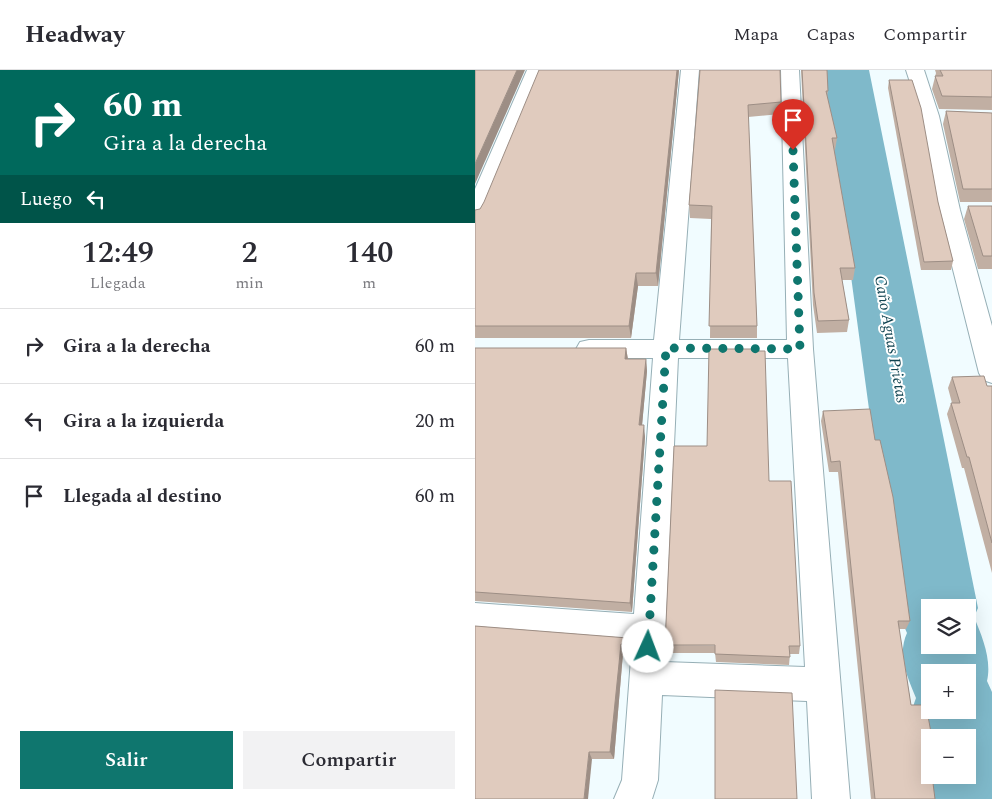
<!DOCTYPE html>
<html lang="es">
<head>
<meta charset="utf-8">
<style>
  :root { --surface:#fff; --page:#f2f2f3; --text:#2b2b33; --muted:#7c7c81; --line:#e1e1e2; --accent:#0f766e }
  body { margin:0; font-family:Spectral,serif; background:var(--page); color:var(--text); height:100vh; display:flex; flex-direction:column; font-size:19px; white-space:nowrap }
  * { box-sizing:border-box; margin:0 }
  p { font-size:16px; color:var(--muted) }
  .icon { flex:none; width:28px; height:28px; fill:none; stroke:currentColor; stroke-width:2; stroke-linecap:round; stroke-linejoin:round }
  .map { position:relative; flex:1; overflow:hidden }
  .details { display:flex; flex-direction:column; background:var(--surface); width:475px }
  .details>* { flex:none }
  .banner { background:#00695c; color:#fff; overflow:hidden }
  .controls { position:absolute; left:446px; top:529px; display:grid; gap:10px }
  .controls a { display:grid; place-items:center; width:55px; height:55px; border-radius:0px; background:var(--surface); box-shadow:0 5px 20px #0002; font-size:25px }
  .pin { position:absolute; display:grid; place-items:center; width:42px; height:42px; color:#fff; margin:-51px -21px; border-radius:50% 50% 50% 0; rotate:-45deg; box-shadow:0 0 5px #0007 }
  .pin .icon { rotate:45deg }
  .me { position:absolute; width:55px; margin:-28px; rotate:2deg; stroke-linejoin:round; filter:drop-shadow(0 0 4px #0008) }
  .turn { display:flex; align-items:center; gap:18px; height:105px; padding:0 20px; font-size:22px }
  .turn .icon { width:65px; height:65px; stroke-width:2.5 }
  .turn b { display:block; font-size:35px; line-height:42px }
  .then { display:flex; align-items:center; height:48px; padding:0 20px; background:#0003; gap:10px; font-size:19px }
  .eta { display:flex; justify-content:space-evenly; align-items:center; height:85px; text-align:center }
  .eta b { font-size:30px; font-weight:600; line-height:35px }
  .button { display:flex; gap:10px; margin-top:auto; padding:10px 20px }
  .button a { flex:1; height:58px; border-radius:0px; background:var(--accent); color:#fff; font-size:20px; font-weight:600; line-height:58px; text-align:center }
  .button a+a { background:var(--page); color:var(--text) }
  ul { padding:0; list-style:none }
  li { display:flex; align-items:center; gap:15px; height:75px; padding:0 20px; border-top:1px solid var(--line) }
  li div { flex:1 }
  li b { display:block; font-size:19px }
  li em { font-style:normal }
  header { display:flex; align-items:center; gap:30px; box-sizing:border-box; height:70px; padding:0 25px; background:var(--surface); border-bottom:1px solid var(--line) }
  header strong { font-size:24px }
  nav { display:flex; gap:28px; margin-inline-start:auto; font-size:18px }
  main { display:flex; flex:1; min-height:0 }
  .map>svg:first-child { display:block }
</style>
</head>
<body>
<header>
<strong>Headway</strong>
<nav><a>Mapa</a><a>Capas</a><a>Compartir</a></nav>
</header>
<main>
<section class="details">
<div class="banner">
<div class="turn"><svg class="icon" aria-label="right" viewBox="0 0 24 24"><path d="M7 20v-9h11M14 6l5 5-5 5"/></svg><div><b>60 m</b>Gira a la derecha</div></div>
<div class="then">Luego<svg class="icon" aria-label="left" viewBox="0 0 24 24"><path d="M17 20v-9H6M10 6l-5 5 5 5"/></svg></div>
</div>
<div class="eta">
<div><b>12:49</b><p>Llegada</p></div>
<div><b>2</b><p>min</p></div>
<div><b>140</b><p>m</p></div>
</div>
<ul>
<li><svg class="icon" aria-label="right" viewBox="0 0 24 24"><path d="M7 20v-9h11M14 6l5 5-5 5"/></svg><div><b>Gira a la derecha</b></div><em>60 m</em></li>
<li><svg class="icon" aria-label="left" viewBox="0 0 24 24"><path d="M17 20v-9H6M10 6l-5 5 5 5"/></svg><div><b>Gira a la izquierda</b></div><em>20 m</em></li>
<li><svg class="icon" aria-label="arrive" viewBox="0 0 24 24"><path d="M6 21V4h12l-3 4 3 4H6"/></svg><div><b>Llegada al destino</b></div><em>60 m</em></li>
</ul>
<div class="button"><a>Salir</a><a>Compartir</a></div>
</section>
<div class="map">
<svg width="517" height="729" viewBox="0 0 517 729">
  <rect width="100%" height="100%" fill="#f1fcff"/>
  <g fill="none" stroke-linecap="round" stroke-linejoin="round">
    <path fill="#7fb9ca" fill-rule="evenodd" d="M348,0H394L503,538L499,547C507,566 517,590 512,611L517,622V729H448L444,705L450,692C441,671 432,650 441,628C432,606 422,585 432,563L421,538ZM455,538H492V575H455ZM455,602H492V640H455ZM455,668H492V705H455Z"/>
    <defs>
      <g id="street">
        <polygon points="52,0 70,0 11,144 8,149 0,151 0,119"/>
        <path d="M206,0H224L204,270H312L306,0H324L338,279L375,729H337L332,631L187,625L183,710L177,729H139L147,710L157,575L0,563V533L159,544L178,288H114L105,286L101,279L105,272L114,270H179ZM203,288H313L330,597L189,592Z"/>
        <polygon points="431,0 449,0 464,46 485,140 517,256 517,313 508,310 504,303 463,140 446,46"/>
      </g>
    </defs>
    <use href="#street" stroke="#96afb6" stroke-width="2"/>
    <use href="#street" fill="#fff" fill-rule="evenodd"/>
  </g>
  <g fill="#c1afa3">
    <polygon points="204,0 183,216 163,216 156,268 0,268 0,140 5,139"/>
    <polygon points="225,0 306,32 305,44 273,47 282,256 282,268 235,268 236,149 215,148 214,135"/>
    <polygon points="326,0 352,0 353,21 352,27 362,68 360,80 359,80 380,198 378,210 367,210 374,250 372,262 342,263 338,235"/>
    <polygon points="460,0 517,0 517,40 464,39 457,19 461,3"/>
    <polygon points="414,10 463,132 478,191 476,200 446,200 413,18"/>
    <polygon points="471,41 517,43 517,132 485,132 468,54"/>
    <polygon points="493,136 517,136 517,199 503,199 489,149"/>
    <polygon points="0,278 151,278 153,289 171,289 172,301 167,355 170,367 157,542 0,531"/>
    <polygon points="477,307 512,316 517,316 517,503 489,398 487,398 472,344 476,333 477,333 473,318"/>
    <polygon points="348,341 435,551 431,559 424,559 436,635 455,668 455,676 454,678 460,729 396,729 363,402 354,402 346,351"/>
    <polygon points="0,556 153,568 155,577 155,583 148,583 139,689 117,689"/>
    <polygon points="190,575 325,576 324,584 315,584 314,595 241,592 240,583 191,583"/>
  </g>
  <g fill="#9d8e85">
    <polygon points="42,0 50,0 0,114 0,94"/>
    <polygon points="202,0 204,0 183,216 181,203"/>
    <polygon points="161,203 163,216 156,268 154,256"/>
    <polygon points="151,278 153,290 150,289"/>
    <polygon points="171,289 172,301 166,367 164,355"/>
    <polygon points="169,355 170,367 157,542 155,533"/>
    <polygon points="153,568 155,577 155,583 152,574"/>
    <polygon points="146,574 148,583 139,689 135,682"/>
    <polygon points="114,682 117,689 113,729 109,729"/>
  </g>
  <g fill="#e0cbbe" stroke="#9d8e85">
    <polygon points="0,0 42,0 0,94"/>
    <polygon points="64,0 202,0 181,203 161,203 154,256 0,256 0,140 5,139 9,132"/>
    <polygon points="225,0 305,0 306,32 273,35 282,256 234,256 237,136 214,135"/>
    <polygon points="327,0 352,0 353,21 351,21 362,68 357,68 380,198 365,198 374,250 343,251 339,223"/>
    <polygon points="465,0 517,0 517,27 467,26 460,6 468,6"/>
    <polygon points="414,10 437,10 446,38 463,132 478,191 449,192"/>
    <polygon points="471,41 517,43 517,119 488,119"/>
    <polygon points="493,136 517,136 517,186 508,186"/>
    <polygon points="0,278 151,278 150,289 171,289 164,355 169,355 155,533 0,522"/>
    <polygon points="234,279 283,279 283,281 290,281 294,411 316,411 325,576 314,576 315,587 240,584 240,575 190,575 199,376 232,376"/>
    <polygon points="509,306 512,316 517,316 517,473 494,387 492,387 476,333 485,333 477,307"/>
    <polygon points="395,339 400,370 405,370 418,427 435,551 423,551 436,635 451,635 457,668 455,668 455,672 453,672 455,690 455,705 457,705 460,729 400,729 365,391 356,392 348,341"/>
    <polygon points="0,556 153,568 152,574 146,574 135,682 114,682 109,729 0,729"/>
    <polygon points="240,620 317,623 322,729 240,729"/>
  </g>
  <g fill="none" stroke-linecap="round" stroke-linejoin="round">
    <polyline stroke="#0f766e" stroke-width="9" stroke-dasharray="0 16.2" points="173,577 191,278 325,279 318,80"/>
  </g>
  <g text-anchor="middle" stroke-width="4" stroke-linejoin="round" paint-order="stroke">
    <g font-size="16" font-style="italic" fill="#114451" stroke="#fff">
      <text transform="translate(417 269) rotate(80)" y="6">Caño Aguas Prietas</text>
    </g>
  </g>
</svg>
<div class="controls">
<a><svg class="icon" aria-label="layers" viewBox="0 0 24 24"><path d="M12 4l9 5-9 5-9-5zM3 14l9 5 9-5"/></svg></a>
<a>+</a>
<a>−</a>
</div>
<div class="pin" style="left:318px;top:80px;background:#d93025"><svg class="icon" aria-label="arrive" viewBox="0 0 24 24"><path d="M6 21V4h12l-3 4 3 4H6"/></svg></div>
<svg class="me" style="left:173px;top:577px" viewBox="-20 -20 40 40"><circle r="19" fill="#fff"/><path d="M0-13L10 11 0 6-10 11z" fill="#0f766e"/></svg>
</div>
</main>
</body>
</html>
